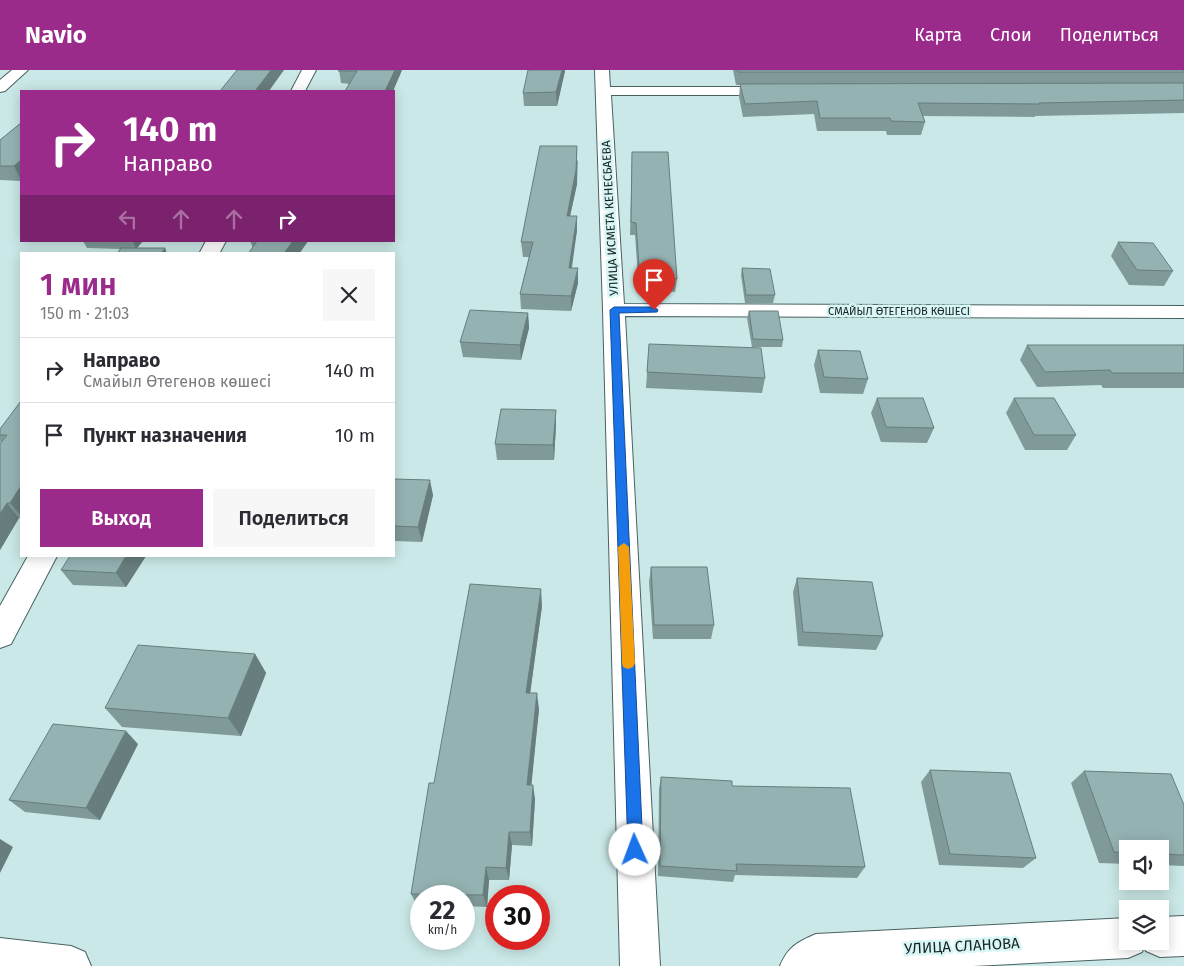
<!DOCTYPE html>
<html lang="ru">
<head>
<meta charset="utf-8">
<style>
  :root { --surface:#fff; --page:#f7f7f7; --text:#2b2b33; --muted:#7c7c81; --line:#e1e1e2; --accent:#9a2b8a }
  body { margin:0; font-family:"Fira Sans",sans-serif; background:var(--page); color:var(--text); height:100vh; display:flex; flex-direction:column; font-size:19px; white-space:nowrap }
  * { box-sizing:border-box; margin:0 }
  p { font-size:16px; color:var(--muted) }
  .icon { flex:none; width:28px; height:28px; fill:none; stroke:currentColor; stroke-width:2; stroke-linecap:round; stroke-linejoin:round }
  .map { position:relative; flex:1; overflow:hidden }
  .sheet { position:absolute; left:20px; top:182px; width:375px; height:305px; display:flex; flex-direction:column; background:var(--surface); border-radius:0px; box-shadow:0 2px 12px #0003 }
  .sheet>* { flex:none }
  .hud { position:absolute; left:20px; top:20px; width:375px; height:152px; border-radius:0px; box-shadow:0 2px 12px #0003; background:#9a2b8a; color:#fff; overflow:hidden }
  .controls { position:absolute; left:1119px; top:770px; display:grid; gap:10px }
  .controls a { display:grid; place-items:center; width:50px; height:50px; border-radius:0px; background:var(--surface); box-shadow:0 2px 12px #0003; font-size:25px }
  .speed { position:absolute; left:410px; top:815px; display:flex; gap:10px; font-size:25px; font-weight:700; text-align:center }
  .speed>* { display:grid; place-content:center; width:65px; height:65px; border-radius:50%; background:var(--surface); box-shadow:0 2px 12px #0003; line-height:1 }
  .speed small { font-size:12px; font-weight:400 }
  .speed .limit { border:8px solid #d22; background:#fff; color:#111 }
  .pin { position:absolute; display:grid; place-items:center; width:42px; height:42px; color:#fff; margin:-51px -21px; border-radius:50% 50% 50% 0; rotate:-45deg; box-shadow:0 0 5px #0007 }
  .pin .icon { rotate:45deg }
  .me { position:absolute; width:55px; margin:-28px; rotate:358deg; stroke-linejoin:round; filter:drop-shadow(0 0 4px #0008) }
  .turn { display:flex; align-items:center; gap:18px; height:105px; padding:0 20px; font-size:22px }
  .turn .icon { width:65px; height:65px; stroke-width:2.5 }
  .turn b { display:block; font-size:35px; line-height:42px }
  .lanes { display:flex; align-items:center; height:48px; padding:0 20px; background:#0003; justify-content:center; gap:25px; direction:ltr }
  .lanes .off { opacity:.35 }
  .round { display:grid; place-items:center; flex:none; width:52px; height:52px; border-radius:0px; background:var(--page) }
  .head { display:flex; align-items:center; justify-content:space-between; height:85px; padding:0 20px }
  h1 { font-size:30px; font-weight:600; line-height:38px; color:var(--accent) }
  .cta { display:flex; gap:10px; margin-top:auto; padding:10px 20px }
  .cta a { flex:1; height:58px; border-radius:0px; background:var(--accent); color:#fff; font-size:20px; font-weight:600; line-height:58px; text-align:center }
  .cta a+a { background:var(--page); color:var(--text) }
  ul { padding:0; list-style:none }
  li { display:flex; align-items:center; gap:15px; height:65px; padding:0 20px; border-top:1px solid var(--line) }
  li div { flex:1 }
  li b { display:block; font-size:19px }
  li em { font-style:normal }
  header { display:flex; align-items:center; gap:30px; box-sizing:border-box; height:70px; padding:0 25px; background:var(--accent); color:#fff }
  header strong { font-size:24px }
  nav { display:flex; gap:28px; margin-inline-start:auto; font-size:18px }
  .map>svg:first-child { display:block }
</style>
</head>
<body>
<header>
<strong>Navio</strong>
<nav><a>Карта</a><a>Слои</a><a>Поделиться</a></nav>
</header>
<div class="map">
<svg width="1184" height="896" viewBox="0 0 1184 896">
  <rect width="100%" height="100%" fill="#cae8e7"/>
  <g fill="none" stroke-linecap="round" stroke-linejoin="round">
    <defs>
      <g id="minor">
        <polygon points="12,0 28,0 5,21 0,22 0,10"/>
        <polygon points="302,0 316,0 305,21 291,21"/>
        <polygon points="595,0 609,0 610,17 778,17 783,18 785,21 783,24 778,25 611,25 624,234 1184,236 1184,248 625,246 660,896 620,896 603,240"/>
        <polygon points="206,171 226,171 219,184 199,184"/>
        <polygon points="28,486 57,486 11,574 0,578 0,536"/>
        <path d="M1184,846V886L1160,887L1146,881L1144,877L1142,882L1128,888L973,896H780C788,877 797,872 816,864L1128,848V871H1160V847Z"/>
        <polygon points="0,868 71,876 85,882 91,896 0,896"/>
      </g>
    </defs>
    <use href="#minor" stroke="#476261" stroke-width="2"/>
    <use href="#minor" fill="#fff" fill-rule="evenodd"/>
  </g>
  <g fill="#809999">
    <polygon points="339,0 402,0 393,21 345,21 350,14 341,13"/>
    <polygon points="733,0 1184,0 1184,43 1035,46 1035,47 923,46 925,52 921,65 887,65 886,61 817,61 814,44 743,47 739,27 740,15 736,15"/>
    <polygon points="565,1 557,36 524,36 523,23"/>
    <polygon points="21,53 21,111 0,110 0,70"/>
    <polygon points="632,82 677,209 675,222 669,221 669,225 639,222 635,165 630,165"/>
    <polygon points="578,90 577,114 570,146 577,160 572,198 578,213 571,241 521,239 520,224 529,187 523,187 521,172"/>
    <polygon points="83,171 143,171 137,178 165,178 167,184 117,184 120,179 87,178"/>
    <polygon points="250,171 308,171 299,184 253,178"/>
    <polygon points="1118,172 1173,201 1164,216 1129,215 1111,186"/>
    <polygon points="742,198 775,225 773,233 745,233 741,205"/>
    <polygon points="749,241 783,270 782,277 752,277 747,248"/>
    <polygon points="528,243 529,258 521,290 463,287 460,272"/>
    <polygon points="649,274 765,308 762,323 646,318"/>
    <polygon points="1027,275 1184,275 1184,318 1103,318 1101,315 1037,317 1020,290"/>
    <polygon points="818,280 868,309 863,324 820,323 814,295"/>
    <polygon points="877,328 934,358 927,373 881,372 871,343"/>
    <polygon points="1014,328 1076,365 1067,380 1025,380 1006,343"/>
    <polygon points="21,331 21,448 19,448 0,480 1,373 0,371 0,359"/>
    <polygon points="556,355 554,390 497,390 495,374"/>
    <polygon points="394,409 433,425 422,472 394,471"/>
    <polygon points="146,486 126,517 73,515 61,500"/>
    <polygon points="651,497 714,555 711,569 653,569 649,512"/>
    <polygon points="797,508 883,566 876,580 798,576 793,522"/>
    <polygon points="542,536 530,623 539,639 531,715 535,729 532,776 512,775 509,810 489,810 487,837 464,836 464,826 421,826 421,836 417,835 411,824 434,713"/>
    <polygon points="255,584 266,603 241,666 122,657 105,638"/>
    <polygon points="138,674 100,750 25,742 9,730"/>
    <polygon points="930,700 1036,788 1023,798 939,795 921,712"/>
    <polygon points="1084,701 1184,735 1184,796 1160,795 1160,779 1128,779 1128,794 1099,793 1071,713"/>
    <polygon points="661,707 732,716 865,797 857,808 735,805 733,812 658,806 659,719"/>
  </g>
  <g fill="#687d7d">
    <polygon points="271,0 284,0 269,21 255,21"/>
    <polygon points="395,0 402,0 393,21 385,21"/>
    <polygon points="562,0 565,0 565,1 557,36 556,22"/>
    <polygon points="577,76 577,114 567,160 567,146"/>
    <polygon points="21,90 21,110 14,96"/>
    <polygon points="577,146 577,160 569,213 569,198"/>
    <polygon points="133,171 143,171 136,179"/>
    <polygon points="293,171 308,171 299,184 285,182"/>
    <polygon points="165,178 167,184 161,184"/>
    <polygon points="578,198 578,213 571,241 571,226"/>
    <polygon points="528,243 529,258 521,290 520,275"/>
    <polygon points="556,340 556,355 554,390 553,375"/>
    <polygon points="430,410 433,425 422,472 418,457"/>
    <polygon points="21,416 21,446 10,433"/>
    <polygon points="7,433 19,448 0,480 0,444"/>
    <polygon points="126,486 146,486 126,517 116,503"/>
    <polygon points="541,519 542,536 528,639 526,623"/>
    <polygon points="255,584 266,603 241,666 228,648"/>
    <polygon points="537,623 539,639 530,729 527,715"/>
    <polygon points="126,661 138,674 100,750 86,738"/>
    <polygon points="533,715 535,729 532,776 530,762"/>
    <polygon points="509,762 512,775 509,810 506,798"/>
    <polygon points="0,769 13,777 0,803"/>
    <polygon points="486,797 489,810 487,837 483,825"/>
  </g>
  <g fill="#95b2b2" stroke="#687d7d">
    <polygon points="237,0 271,0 255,21 220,21"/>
    <polygon points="339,0 395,0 385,21 345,21 357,1 338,1"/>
    <polygon points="528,0 562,0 556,22 523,23"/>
    <polygon points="737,0 1184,0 1184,2 738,2"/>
    <polygon points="1184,13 1184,30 1039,33 1040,34 918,33 925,52 891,51 890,48 820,48 817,31 745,34 740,14"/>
    <polygon points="21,53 21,90 14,96 0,96 0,70"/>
    <polygon points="540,76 577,76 576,100 567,146 577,146 569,198 578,198 571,226 520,224 533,172 521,172"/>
    <polygon points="632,82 668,82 677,209 670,208 670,212 640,209 636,153 631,152"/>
    <polygon points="257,171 293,171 285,182 299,184 248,184"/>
    <polygon points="1118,172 1153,173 1173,201 1137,200"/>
    <polygon points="121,178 165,178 161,184 117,184"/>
    <polygon points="742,198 770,199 775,225 746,225"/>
    <polygon points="470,240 528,243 520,275 460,272"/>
    <polygon points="749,241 778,241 783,270 753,269"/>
    <polygon points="649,274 761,278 765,308 647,302"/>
    <polygon points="1027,275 1184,275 1184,303 1112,303 1110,300 1045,302"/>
    <polygon points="818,280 860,281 868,309 824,307"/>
    <polygon points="877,328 923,328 934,358 886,357"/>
    <polygon points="1014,328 1054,328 1076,365 1034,365"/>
    <polygon points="21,331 21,416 10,433 7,433 0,444 0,374 7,365 0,365 0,359"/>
    <polygon points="501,339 556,340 553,375 495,374"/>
    <polygon points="394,409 430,410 418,457 394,456"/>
    <polygon points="70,486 126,486 116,503 61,500"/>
    <polygon points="651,497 707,497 714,555 654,555"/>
    <polygon points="797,508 872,512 883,566 803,562"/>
    <polygon points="470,514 541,519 526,623 537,623 527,715 533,715 530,762 509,762 506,798 486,797 483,825 411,824 429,713 434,713"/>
    <polygon points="138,575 255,584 228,648 105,638"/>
    <polygon points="53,654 126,661 86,738 9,730"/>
    <polygon points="930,700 1010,703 1036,788 950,784"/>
    <polygon points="1084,701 1171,704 1184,735 1184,785 1160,784 1160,779 1128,779 1128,783 1114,782"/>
    <polygon points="661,707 732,711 732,716 850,718 865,797 736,794 737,801 660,796"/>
  </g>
  <polygon fill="#1a73e8" stroke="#114b97" points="654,237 658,240 657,242 619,243 643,780 641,786 635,788 630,786 628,780 610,240 614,237"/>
  <polygon fill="#f59e0b" points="624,473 629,477 635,593 633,597 628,599 623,597 622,593 618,477"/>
  <g text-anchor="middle" stroke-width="5" stroke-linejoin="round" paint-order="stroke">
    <g font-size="11" fill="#172222" stroke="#d7f6f5">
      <text x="899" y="245">СМАЙЫЛ ӨТЕГЕНОВ КӨШЕСІ</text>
    </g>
    <g font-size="12" fill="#172222" stroke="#d7f6f5">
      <text transform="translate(610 148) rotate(-93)" y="4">УЛИЦА ИСМЕТА КЕНЕСБАЕВА</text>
    </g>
    <g font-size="15" fill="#172222" stroke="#d7f6f5">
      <text transform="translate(962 876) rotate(-3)" y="5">УЛИЦА СЛАНОВА</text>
    </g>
  </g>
</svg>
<div class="controls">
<a><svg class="icon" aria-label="sound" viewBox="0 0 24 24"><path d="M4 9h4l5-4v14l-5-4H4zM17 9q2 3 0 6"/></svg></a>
<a><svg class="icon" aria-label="layers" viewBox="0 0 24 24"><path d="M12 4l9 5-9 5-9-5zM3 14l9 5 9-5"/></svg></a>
</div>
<div class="speed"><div>22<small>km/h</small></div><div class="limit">30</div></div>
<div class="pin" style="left:654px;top:240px;background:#d93025"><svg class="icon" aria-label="arrive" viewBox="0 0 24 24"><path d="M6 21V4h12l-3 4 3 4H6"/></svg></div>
<svg class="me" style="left:635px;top:780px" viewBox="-20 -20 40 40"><circle r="19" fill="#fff"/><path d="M0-13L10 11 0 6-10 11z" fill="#1a73e8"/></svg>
<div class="hud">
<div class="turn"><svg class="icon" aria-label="right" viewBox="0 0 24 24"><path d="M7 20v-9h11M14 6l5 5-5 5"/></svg><div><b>140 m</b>Направо</div></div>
<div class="lanes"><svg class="icon off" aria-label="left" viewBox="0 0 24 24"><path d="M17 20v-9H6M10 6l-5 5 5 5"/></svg><svg class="icon off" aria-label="ahead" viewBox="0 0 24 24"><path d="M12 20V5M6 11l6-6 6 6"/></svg><svg class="icon off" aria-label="ahead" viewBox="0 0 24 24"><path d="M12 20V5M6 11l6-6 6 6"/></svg><svg class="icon" aria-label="right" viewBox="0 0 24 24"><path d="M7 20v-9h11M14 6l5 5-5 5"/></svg></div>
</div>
<section class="sheet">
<div class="head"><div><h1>1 мин</h1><p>150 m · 21:03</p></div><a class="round"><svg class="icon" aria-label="close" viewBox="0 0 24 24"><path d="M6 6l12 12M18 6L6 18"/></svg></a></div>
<ul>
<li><svg class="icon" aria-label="right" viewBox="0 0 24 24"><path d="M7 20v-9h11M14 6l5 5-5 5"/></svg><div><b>Направо</b><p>Смайыл Өтегенов көшесі</p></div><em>140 m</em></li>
<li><svg class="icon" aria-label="arrive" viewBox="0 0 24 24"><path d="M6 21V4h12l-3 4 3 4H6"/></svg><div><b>Пункт назначения</b></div><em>10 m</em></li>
</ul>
<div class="cta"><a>Выход</a><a>Поделиться</a></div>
</section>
</div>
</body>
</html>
